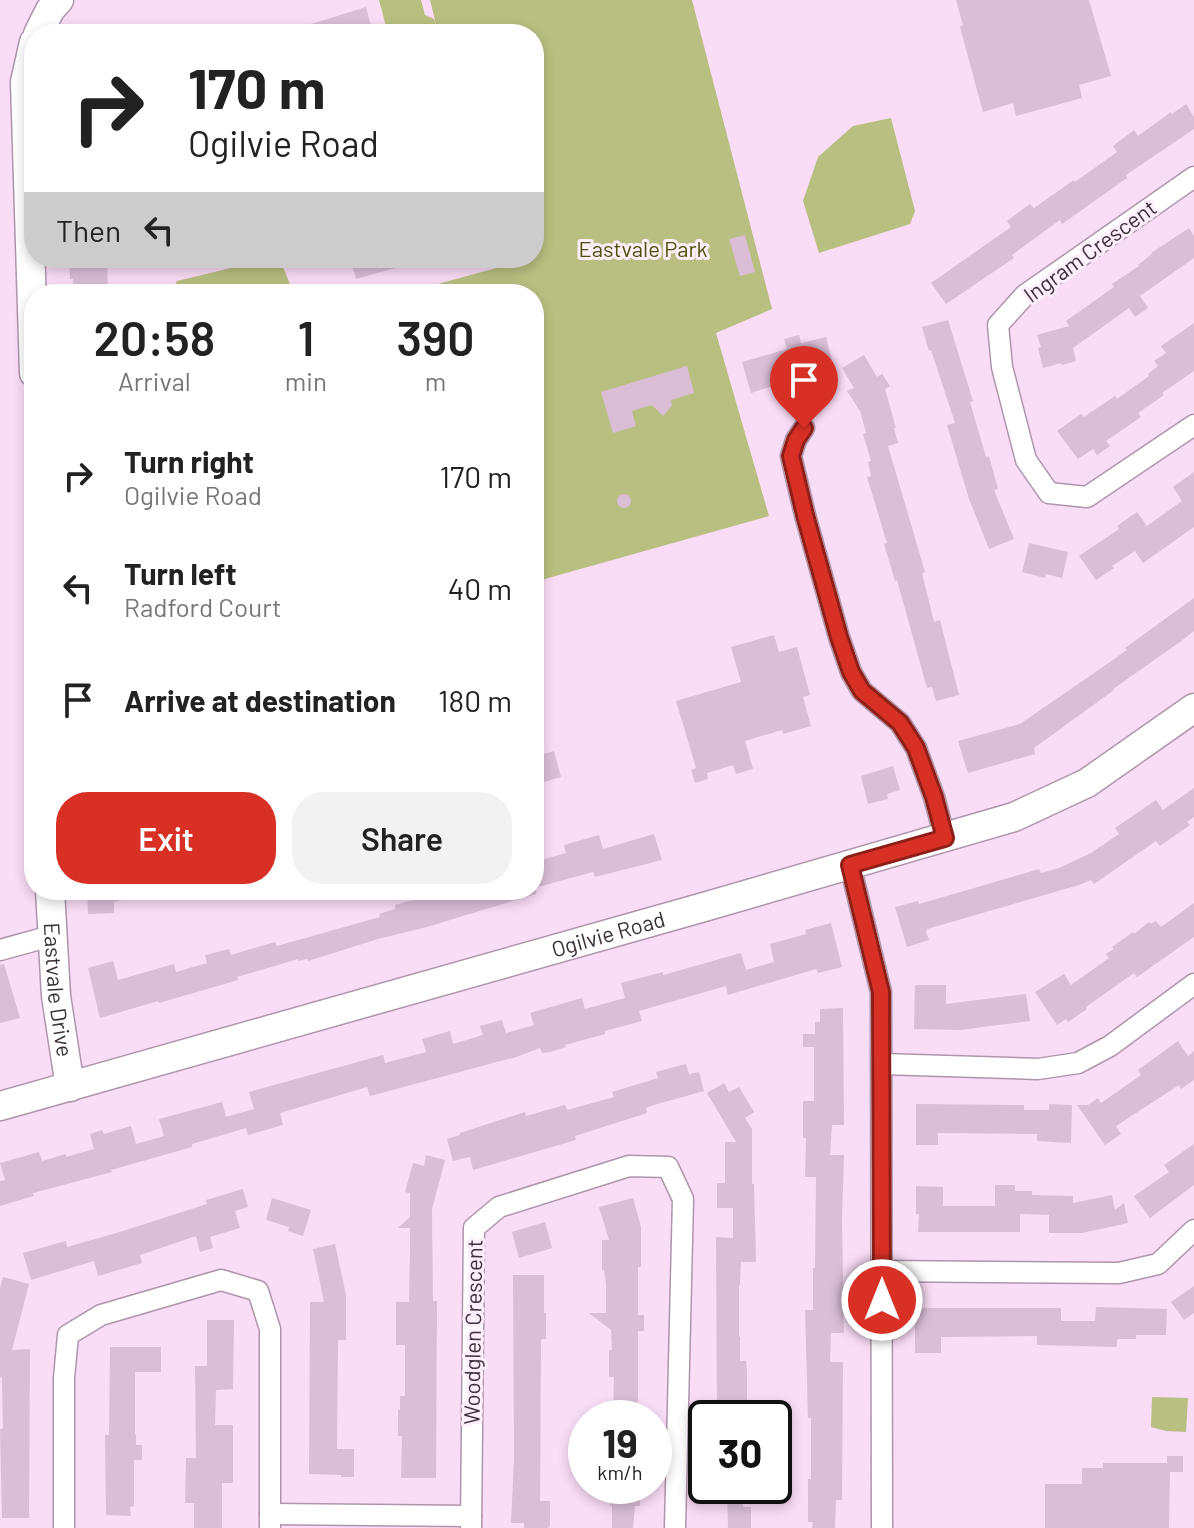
<!DOCTYPE html>
<html lang="en">
<head>
<meta charset="utf-8">
<style>
  :root { --surface:#fff; --page:#f2f2f2; --text:#222; --muted:#767676; --accent:#d93025 }
  body { margin:0; font-family:Barlow,sans-serif; background:var(--page); color:var(--text); height:100vh; display:flex; flex-direction:column; font-size:30px; white-space:nowrap }
  * { box-sizing:border-box; margin:0 }
  p { font-size:26px; color:var(--muted) }
  .icon { flex:none; width:44px; height:44px; fill:none; stroke:currentColor; stroke-width:2; stroke-linecap:round; stroke-linejoin:round }
  .map { position:relative; flex:1; overflow:hidden }
  .details { position:absolute; left:24px; top:284px; width:520px; height:616px; display:flex; flex-direction:column; background:var(--surface); border-radius:32px; box-shadow:0 4px 12px #0003 }
  .details>* { flex:none }
  .top-card { position:absolute; left:24px; top:24px; width:520px; height:244px; border-radius:32px; box-shadow:0 4px 12px #0003; background:#fff; color:var(--text); overflow:hidden }
  .speed { position:absolute; left:568px; top:1400px; display:flex; gap:16px; font-size:40px; font-weight:700; text-align:center }
  .speed>* { display:grid; place-content:center; width:104px; height:104px; border-radius:50%; background:var(--surface); box-shadow:0 4px 12px #0003; line-height:1 }
  .speed small { font-size:20px; font-weight:400 }
  .speed .limit { border:4px solid #111; border-radius:12px; background:#fff; color:#111 }
  .pin { position:absolute; display:grid; place-items:center; width:68px; height:68px; color:#fff; margin:-82px -34px; border-radius:50% 50% 50% 0; rotate:-45deg; box-shadow:0 0 8px #0007 }
  .pin .icon { rotate:45deg }
  .me { position:absolute; width:88px; margin:-44px; rotate:0deg; stroke-linejoin:round; filter:drop-shadow(0 0 6px #0008) }
  .turn { display:flex; align-items:center; gap:28px; height:168px; padding:0 32px; font-size:36px }
  .turn .icon { width:104px; height:104px; stroke-width:2.5 }
  .turn b { display:block; font-size:56px; line-height:68px }
  .then { display:flex; align-items:center; height:76px; padding:0 32px; background:#0003; gap:16px; font-size:30px }
  .eta { display:flex; justify-content:space-evenly; align-items:center; height:136px; text-align:center }
  .eta b { font-size:48px; font-weight:600; line-height:56px }
  .cta { display:flex; gap:16px; margin-top:auto; padding:16px 32px }
  .cta a { flex:1; height:92px; border-radius:32px; background:var(--accent); color:#fff; font-size:32px; font-weight:600; line-height:92px; text-align:center }
  .cta a+a { background:var(--page); color:var(--text) }
  ul { padding:0; list-style:none }
  li { display:flex; align-items:center; gap:24px; height:112px; padding:0 32px }
  li div { flex:1 }
  li b { display:block; font-size:30px }
  li em { font-style:normal }
  .map>svg:first-child { display:block }
</style>
</head>
<body>
<div class="map">
<svg width="1194" height="1528" viewBox="0 0 1194 1528">
  <rect width="100%" height="100%" fill="#f9dcf5"/>
  <g fill="#b9bf80">
    <polygon points="379,0 421,0 425,15 434,19 436,24 430,0 692,0 772,309 716,333 769,516 534,582 534,386 539,384 534,368 534,294 513,294 512,291 512,294 401,294 504,266 503,258 534,258 534,34 388,34"/>
    <polygon points="891,118 915,211 910,224 819,253 803,201 818,157 853,126"/>
    <polygon points="268,259 283,267 294,294 169,294 177,281"/>
    <polygon points="1152,1397 1188,1398 1186,1432 1166,1431 1151,1427"/>
  </g>
  <g fill="#d9bed6">
    <polygon points="956,0 1089,0 1111,76 1079,85 1082,98 1016,116 1013,103 983,112 960,27 963,25"/>
    <polygon points="366,7 373,34 290,34 289,31"/>
    <polygon points="1186,104 1194,117 1194,129 1126,175 1127,178 1062,224 1060,220 1012,255 1014,258 946,304 931,283 1011,227 1007,221 1030,204 1034,208 1074,180 1075,182 1117,152 1113,146 1134,130 1138,136 1171,112 1172,114"/>
    <polygon points="1189,228 1194,236 1194,258 1140,296 1148,308 1135,317 1129,308 1073,348 1076,361 1062,365 1061,363 1043,368 1038,348 1041,347 1037,335 1069,326 1066,321 1114,287 1112,284 1139,266 1138,265 1152,254 1151,253"/>
    <polygon points="745,235 755,272 740,276 729,239"/>
    <polygon points="69,258 107,258 108,294 73,294 73,279 70,279"/>
    <polygon points="350,258 417,258 417,262 356,279"/>
    <polygon points="948,320 973,401 970,402 986,457 989,456 998,489 994,490 1014,539 989,549 969,499 947,425 955,423 931,350 929,351 922,327"/>
    <polygon points="1194,323 1194,371 1162,393 1164,395 1138,413 1141,417 1106,441 1110,446 1097,455 1093,449 1078,459 1057,431 1081,414 1084,417 1115,396 1117,399 1149,376 1148,374 1158,366 1154,361 1166,353 1161,346"/>
    <polygon points="799,335 801,343 826,337 832,360 811,365 812,373 787,379 773,384 773,386 751,393 742,362 787,349 784,339"/>
    <polygon points="864,355 877,377 882,374 890,386 885,389 896,428 894,428 898,443 888,446 925,572 922,573 934,622 940,620 959,695 936,701 932,687 927,688 897,580 895,581 884,544 887,543 867,477 871,476 868,462 871,461 863,434 866,433 860,411 847,391 854,388 842,368"/>
    <polygon points="687,366 694,393 671,400 672,406 663,416 652,405 632,411 636,426 613,433 601,392"/>
    <polygon points="1194,472 1194,527 1143,563 1135,551 1112,566 1114,568 1096,580 1079,556 1119,529 1117,526 1137,512 1147,526 1182,501 1173,487"/>
    <circle cx="624" cy="501" r="7"/>
    <polygon points="1029,543 1068,552 1062,578 1046,574 1045,578 1022,572"/>
    <polygon points="1194,598 1194,631 1180,642 1113,689 1114,690 1034,748 1035,754 968,773 958,741 1020,724 1110,662 1127,650 1125,648"/>
    <polygon points="774,635 779,652 797,647 810,695 803,697 811,726 783,734 782,730 745,741 753,769 736,774 733,765 707,773 708,779 695,783 691,770 696,768 676,701 741,682 731,647"/>
    <polygon points="554,751 561,777 534,785 534,757"/>
    <polygon points="893,766 900,790 887,794 888,799 868,804 861,776"/>
    <polygon points="1194,788 1194,817 1187,822 1190,825 1160,846 1156,841 1094,884 1091,880 1079,885 927,929 926,932 929,940 907,947 895,907 918,901 919,904 1039,869 1041,873 1059,868 1091,853 1119,834 1115,828 1156,800 1163,810"/>
    <polygon points="654,834 662,860 595,877 593,872 534,888 534,862 566,853 564,845 599,835 603,849"/>
    <polygon points="87,890 143,890 144,894 114,902 114,913 88,914"/>
    <polygon points="449,890 536,890 536,894 427,927 378,939 308,961 307,959 298,961 298,959 237,977 238,980 159,1003 158,1001 100,1018 88,968 113,961 118,980 174,964 176,972 207,963 205,955 229,949 231,955 275,942 277,946 380,917 379,914 395,909 395,905"/>
    <polygon points="1194,903 1194,937 1137,977 1134,973 1086,1007 1087,1009 1068,1022 1066,1019 1057,1025 1035,992 1064,974 1071,985 1109,958 1106,954 1114,949 1112,947 1133,932 1134,934 1149,922 1151,924 1156,921 1161,927"/>
    <polygon points="831,923 842,967 818,973 816,969 728,995 726,986 639,1011 642,1021 605,1031 605,1034 565,1045 566,1047 550,1052 542,1053 540,1048 516,1057 370,1096 367,1087 280,1113 283,1125 248,1135 246,1128 192,1144 192,1147 111,1170 112,1172 33,1193 34,1196 0,1206 0,1181 5,1180 0,1163 39,1152 42,1161 66,1154 66,1157 94,1149 90,1134 102,1130 104,1134 131,1126 136,1144 164,1136 159,1119 222,1102 226,1117 254,1109 249,1092 383,1055 385,1063 426,1052 422,1039 450,1031 453,1044 483,1035 480,1026 502,1020 506,1033 534,1025 530,1013 582,998 585,1009 625,998 621,983 663,972 663,975 741,953 746,970 774,962 770,944 806,934 805,930"/>
    <polygon points="4,964 20,1018 0,1023 0,965"/>
    <polygon points="915,985 946,985 946,1004 1026,994 1030,1021 960,1030 914,1029"/>
    <polygon points="843,1008 844,1125 832,1125 830,1155 844,1155 842,1219 844,1333 831,1333 830,1362 843,1362 842,1500 836,1500 835,1528 812,1528 813,1522 808,1522 808,1479 811,1479 811,1418 808,1418 805,1310 813,1310 813,1268 815,1268 816,1177 805,1177 806,1138 803,1138 803,1101 814,1101 814,1047 803,1047 803,1034 815,1034 815,1022 820,1022 820,1009"/>
    <polygon points="1178,1041 1188,1056 1194,1051 1194,1080 1181,1089 1179,1085 1116,1126 1121,1134 1105,1145 1077,1105 1088,1105 1098,1098 1101,1103 1141,1075 1138,1070"/>
    <polygon points="686,1064 689,1074 699,1072 704,1091 654,1105 646,1108 647,1113 575,1136 576,1140 473,1170 470,1157 453,1161 447,1139 460,1135 460,1133 525,1112 526,1116 565,1105 567,1110 614,1097 612,1092 658,1078 656,1072"/>
    <polygon points="724,1083 729,1092 739,1087 754,1112 745,1118 752,1129 752,1184 754,1184 756,1262 741,1262 740,1285 739,1285 739,1337 740,1337 740,1361 746,1361 747,1371 747,1401 741,1401 740,1418 717,1418 716,1237 733,1238 733,1208 717,1208 717,1183 725,1183 725,1142 736,1142 707,1093"/>
    <polygon points="916,1104 1024,1105 1024,1110 1049,1110 1049,1104 1072,1105 1071,1143 1037,1141 1037,1134 938,1133 938,1145 916,1145"/>
    <polygon points="1194,1144 1194,1185 1150,1218 1134,1196 1169,1172 1164,1165"/>
    <polygon points="426,1155 445,1160 432,1209 433,1301 437,1301 436,1478 401,1478 402,1436 398,1436 398,1410 400,1410 400,1396 405,1396 405,1345 396,1345 396,1302 409,1302 410,1250 410,1228 398,1228 410,1217 410,1193 405,1192 413,1163 424,1166"/>
    <polygon points="995,1185 1015,1185 1015,1191 1032,1191 1032,1195 1073,1196 1073,1203 1112,1195 1115,1210 1124,1203 1128,1223 1082,1233 1049,1233 1049,1215 1020,1214 1020,1232 918,1232 919,1214 916,1214 916,1186 943,1187 943,1206 995,1206"/>
    <polygon points="243,1189 248,1207 235,1211 240,1228 210,1237 213,1248 200,1252 196,1236 140,1255 142,1263 98,1276 94,1261 31,1280 23,1253 66,1241 67,1247 123,1231 207,1204 206,1200"/>
    <polygon points="272,1198 311,1210 303,1236 288,1231 289,1227 266,1220"/>
    <polygon points="633,1198 641,1227 641,1267 638,1267 638,1315 644,1315 644,1331 638,1331 638,1411 633,1410 633,1418 613,1418 614,1377 609,1377 609,1350 612,1350 611,1330 589,1313 606,1313 606,1284 604,1270 602,1270 602,1240 609,1240 599,1207"/>
    <polygon points="545,1222 552,1248 519,1258 512,1232"/>
    <polygon points="335,1244 346,1295 346,1340 338,1340 337,1449 354,1449 354,1477 341,1477 341,1475 309,1474 310,1302 324,1302 313,1249"/>
    <polygon points="513,1275 544,1275 544,1313 546,1313 546,1339 541,1339 540,1501 550,1501 550,1526 548,1528 524,1528 524,1523 511,1523 514,1458"/>
    <polygon points="3,1277 29,1284 12,1350 30,1349 29,1518 2,1518 0,1429 3,1429 2,1378 0,1377 0,1288"/>
    <polygon points="1194,1286 1194,1313 1184,1320 1171,1302"/>
    <polygon points="1096,1307 1167,1309 1166,1335 1136,1335 1136,1339 1117,1339 1117,1347 1037,1345 1037,1336 941,1337 941,1353 915,1353 915,1308 1061,1308 1061,1321 1095,1321"/>
    <polygon points="207,1320 234,1320 233,1389 216,1390 215,1425 233,1425 233,1483 222,1483 222,1528 194,1528 194,1503 185,1503 186,1458 196,1458 195,1366 207,1366"/>
    <polygon points="110,1347 161,1347 161,1372 135,1372 135,1435 136,1435 136,1445 142,1445 142,1460 134,1460 134,1506 130,1507 131,1516 106,1515 105,1435 109,1435"/>
    <polygon points="1167,1456 1183,1456 1183,1472 1170,1472 1169,1528 1045,1528 1045,1484 1082,1484 1082,1468 1103,1468 1103,1463 1167,1463"/>
    <polygon points="610,1486 640,1486 640,1506 635,1506 633,1528 612,1528 612,1506 610,1506"/>
    <polygon points="727,1486 743,1486 743,1507 751,1507 751,1528 728,1528"/>
  </g>
  <g fill="none" stroke-linecap="round" stroke-linejoin="round">
    <defs>
      <g id="street">
        <polyline points="1194,177 1025,295 998,325 1002,367 1026,460 1049,493 1087,497 1194,425"/>
        <polyline points="804,428 796,440 791,456 805,515 839,637 851,672 862,691 900,723 916,748 934,797 945,838"/>
        <polyline points="850,865 881,992 882,1528"/>
        <polyline points="0,950 51,936"/>
        <polyline points="882,1064 1038,1069 1078,1063 1110,1046 1194,984"/>
        <polyline points="882,1271 1119,1273 1158,1264 1194,1230"/>
        <polyline points="270,1514 471,1516"/>
        <polyline points="64,1528 64,1378 68,1335 101,1315 221,1280 258,1291 270,1329 270,1528"/>
        <polyline points="471,1528 474,1228 499,1207 629,1166 668,1167 683,1199 675,1528"/>
      </g>
      <g id="secondary">
        <polyline points="38,34 50,10 59,0"/>
        <polyline points="34,42 25,82 34,373"/>
        <path id="s1" d="M50,890L56,996L70,1087"/>
        <path id="s2" d="M0,1106L704,907L1014,817L1087,783L1194,708"/>
      </g>
    </defs>
    <use href="#street" stroke="#af95ac" stroke-width="23"/>
    <use href="#secondary" stroke="#af95ac" stroke-width="31"/>
    <use href="#street" stroke="#fff" stroke-width="20"/>
    <use href="#secondary" stroke="#fff" stroke-width="28"/>
  </g>
  <g fill="none" stroke-linecap="round" stroke-linejoin="round">
    <defs>
      <polyline id="route" points="804,428 796,440 791,456 805,515 839,637 851,672 862,691 900,723 916,748 934,797 945,838 850,865 881,992 882,1300"/>
    </defs>
    <use href="#route" stroke="#8d1f18" stroke-width="20"/>
    <use href="#route" stroke="#d93025" stroke-width="14"/>
  </g>
  <g text-anchor="middle" stroke-width="6" stroke-linejoin="round" paint-order="stroke">
    <g font-size="22" fill="#4e5200" stroke="#ffeefd">
      <text x="643" y="257">Eastvale Park</text>
    </g>
    <g font-size="22" fill="#3b313a" stroke="#ffeefd">
      <text transform="translate(1090 251) rotate(-36)" y="8">Ingram Crescent</text>
      <text dy="8" stroke="none"><textPath href="#s2" startOffset="632">Ogilvie Road</textPath></text>
      <text dy="8" stroke="none"><textPath href="#s1" startOffset="100">Eastvale Drive</textPath></text>
      <text transform="translate(473 1332) rotate(-89)" y="8">Woodglen Crescent</text>
    </g>
  </g>
</svg>
<div class="speed"><div>19<small>km/h</small></div><div class="limit">30</div></div>
<div class="pin" style="left:804px;top:428px;background:#d93025"><svg class="icon" aria-label="arrive" viewBox="0 0 24 24"><path d="M6 21V4h12l-3 4 3 4H6"/></svg></div>
<svg class="me" style="left:882px;top:1300px" viewBox="-20 -20 40 40"><circle r="17" fill="#d93025" stroke="#fff" stroke-width="3"/><path d="M0-11L8 9 0 5-8 9z" fill="#fff"/></svg>
<div class="top-card">
<div class="turn"><svg class="icon" aria-label="right" viewBox="0 0 24 24"><path d="M7 20v-9h11M14 6l5 5-5 5"/></svg><div><b>170 m</b>Ogilvie Road</div></div>
<div class="then">Then<svg class="icon" aria-label="left" viewBox="0 0 24 24"><path d="M17 20v-9H6M10 6l-5 5 5 5"/></svg></div>
</div>
<section class="details">
<div class="eta">
<div><b>20:58</b><p>Arrival</p></div>
<div><b>1</b><p>min</p></div>
<div><b>390</b><p>m</p></div>
</div>
<ul>
<li><svg class="icon" aria-label="right" viewBox="0 0 24 24"><path d="M7 20v-9h11M14 6l5 5-5 5"/></svg><div><b>Turn right</b><p>Ogilvie Road</p></div><em>170 m</em></li>
<li><svg class="icon" aria-label="left" viewBox="0 0 24 24"><path d="M17 20v-9H6M10 6l-5 5 5 5"/></svg><div><b>Turn left</b><p>Radford Court</p></div><em>40 m</em></li>
<li><svg class="icon" aria-label="arrive" viewBox="0 0 24 24"><path d="M6 21V4h12l-3 4 3 4H6"/></svg><div><b>Arrive at destination</b></div><em>180 m</em></li>
</ul>
<div class="cta"><a>Exit</a><a>Share</a></div>
</section>
</div>
</body>
</html>
